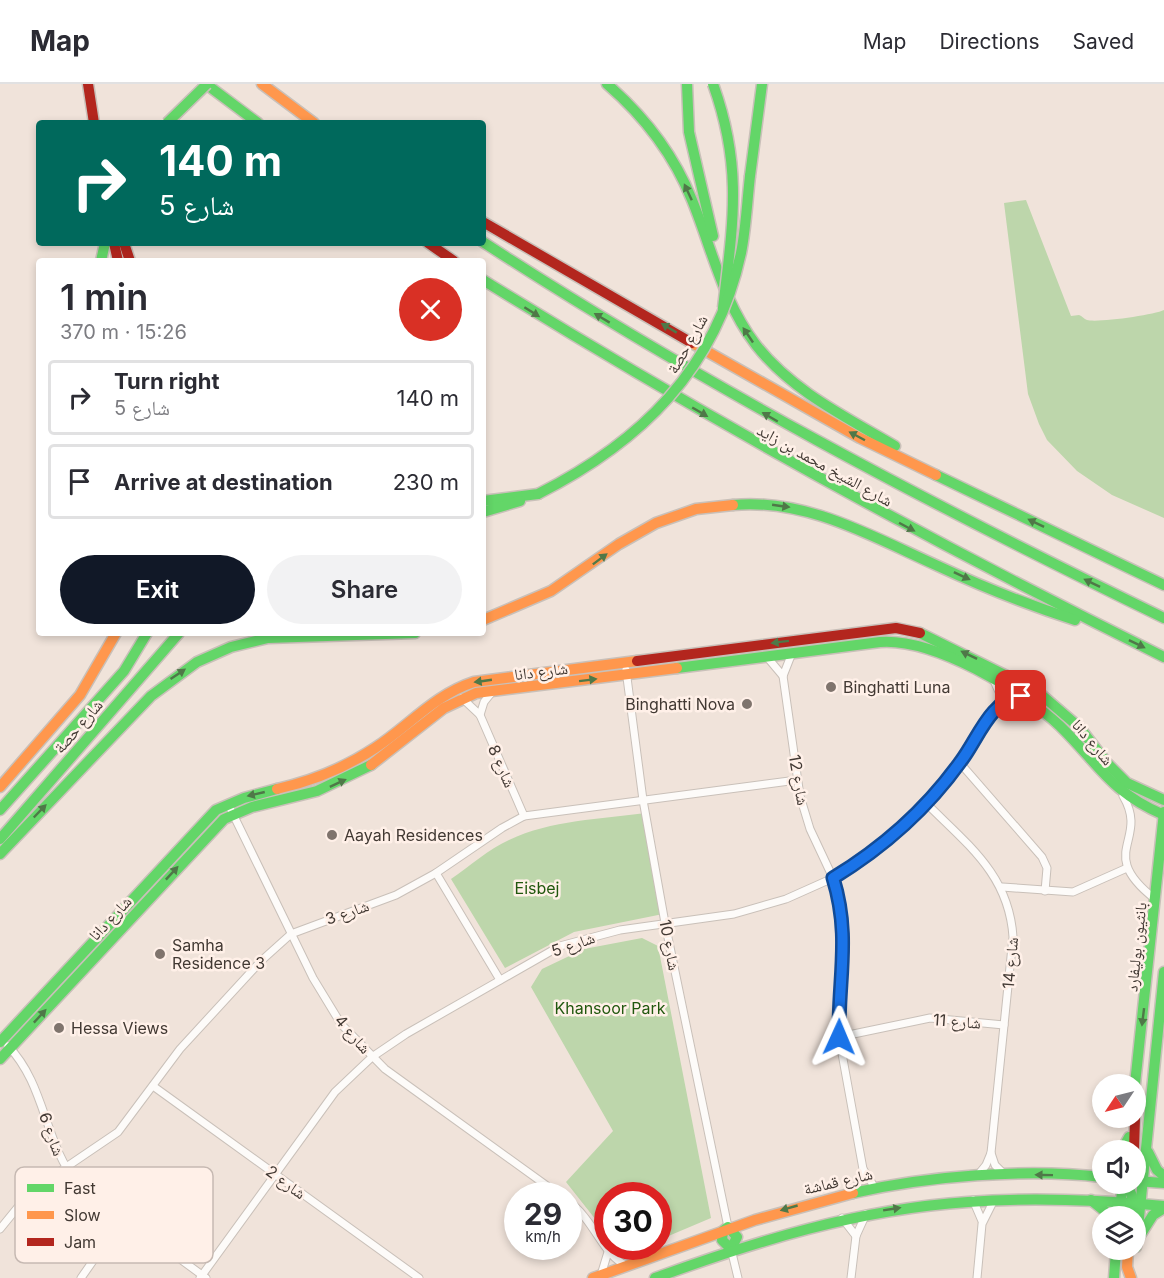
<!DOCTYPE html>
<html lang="en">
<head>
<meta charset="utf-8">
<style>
  :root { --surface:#fff; --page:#f2f2f3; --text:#2b2b33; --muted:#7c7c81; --line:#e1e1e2; --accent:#111827 }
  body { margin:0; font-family:Inter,"Noto Naskh Arabic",sans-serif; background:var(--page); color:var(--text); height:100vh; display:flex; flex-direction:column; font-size:22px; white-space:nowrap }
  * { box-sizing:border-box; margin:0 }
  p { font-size:20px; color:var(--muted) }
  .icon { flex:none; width:33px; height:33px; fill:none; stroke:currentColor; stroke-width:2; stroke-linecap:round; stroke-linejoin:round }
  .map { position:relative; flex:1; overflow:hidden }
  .drawer { position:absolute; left:36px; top:174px; width:450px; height:378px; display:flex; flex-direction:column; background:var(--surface); border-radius:6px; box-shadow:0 3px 9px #0003 }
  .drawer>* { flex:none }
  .guide { position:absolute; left:36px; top:36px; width:450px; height:126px; border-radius:6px; box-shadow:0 3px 9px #0003; background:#00695c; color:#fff; overflow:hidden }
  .needle { width:39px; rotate:235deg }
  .buttons { position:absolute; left:1092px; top:990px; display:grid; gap:12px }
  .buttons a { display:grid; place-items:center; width:54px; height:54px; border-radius:50%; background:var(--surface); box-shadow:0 3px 9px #0003; font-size:30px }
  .speed { position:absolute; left:504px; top:1098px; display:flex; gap:12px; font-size:30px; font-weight:700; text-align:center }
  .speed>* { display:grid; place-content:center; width:78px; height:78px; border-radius:50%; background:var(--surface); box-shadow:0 3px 9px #0003; line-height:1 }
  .speed small { font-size:15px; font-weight:400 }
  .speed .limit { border:9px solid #d22; background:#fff; color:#111 }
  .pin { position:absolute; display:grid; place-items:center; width:51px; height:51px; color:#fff; margin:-26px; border-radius:12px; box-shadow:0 3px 9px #0006 }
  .me { position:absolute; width:66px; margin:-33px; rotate:1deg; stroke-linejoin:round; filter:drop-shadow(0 0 4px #0008) }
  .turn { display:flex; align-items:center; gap:21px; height:126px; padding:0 24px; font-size:27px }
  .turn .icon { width:78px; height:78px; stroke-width:2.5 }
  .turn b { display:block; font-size:42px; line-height:51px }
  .round { display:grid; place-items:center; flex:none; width:63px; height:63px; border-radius:32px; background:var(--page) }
  .overview { display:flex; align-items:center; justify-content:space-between; height:102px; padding:0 24px }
  h1 { font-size:36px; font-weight:600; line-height:45px }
  .button { display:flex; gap:12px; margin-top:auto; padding:12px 24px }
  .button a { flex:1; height:69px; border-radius:36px; background:var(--accent); color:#fff; font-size:24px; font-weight:600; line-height:69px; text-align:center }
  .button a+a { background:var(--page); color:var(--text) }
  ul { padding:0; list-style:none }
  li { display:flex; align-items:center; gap:18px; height:75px; margin:0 12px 9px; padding:0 12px; border:3px solid var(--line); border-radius:6px }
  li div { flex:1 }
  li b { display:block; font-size:22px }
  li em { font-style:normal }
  header { display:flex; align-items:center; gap:36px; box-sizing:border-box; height:84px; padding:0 30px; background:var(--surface); border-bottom:2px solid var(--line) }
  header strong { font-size:28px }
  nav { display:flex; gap:33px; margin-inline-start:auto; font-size:21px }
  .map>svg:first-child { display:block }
</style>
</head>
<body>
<header>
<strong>Map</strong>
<nav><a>Map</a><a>Directions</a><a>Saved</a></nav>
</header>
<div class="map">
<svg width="1164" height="1194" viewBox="0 0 1164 1194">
  <rect width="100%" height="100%" fill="#f0e3da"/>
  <g fill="#bdd6ab">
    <path d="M1026,116L1071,232L1079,231C1082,232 1084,235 1087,236C1097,239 1154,231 1164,226V434L1112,411L1077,387L1047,356L1039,340L1028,310L1004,119Z"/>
    <path d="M646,729L663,830L574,848L505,884L451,795C470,782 489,765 509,756C551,736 601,735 646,729Z"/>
    <polygon points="642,854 658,862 711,1134 659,1156 658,1112 608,1112 607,1150 566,1098 613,1047 531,903 542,885 584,865"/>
  </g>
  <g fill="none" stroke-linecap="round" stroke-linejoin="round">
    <defs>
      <g id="street">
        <polyline points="792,569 783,592 800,712 810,745 833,794 841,823 844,866 839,953 863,1085 875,1104"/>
        <polyline points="767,573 783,592"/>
        <polyline points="626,586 643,716 665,839 728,1143"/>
        <polyline points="462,614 480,631 524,732"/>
        <polyline points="998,622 1007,615 1020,612"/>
        <polyline points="480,631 484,618 492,608"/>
        <polyline points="960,679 1042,773 1047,784 1045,807"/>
        <path d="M1123,712C1150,757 1095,768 1155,815"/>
        <path d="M927,720C968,761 1009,791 1013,853L991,1069L986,1081L977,1092"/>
        <polyline points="231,726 313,894 341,940 385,985 561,1112"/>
        <polyline points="436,789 500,896"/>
        <polyline points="1002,803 1073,808 1127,784"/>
        <polyline points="839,953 930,934 1004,941"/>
        <path d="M8,962C46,1001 44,1060 78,1100L206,1194"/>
        <polyline points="153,1002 419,1194"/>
        <polyline points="991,1069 995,1081 1004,1090"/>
        <polyline points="855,1108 863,1085"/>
        <polyline points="973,1116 982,1137"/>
        <path d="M568,1117C594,1135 603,1172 626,1181"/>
        <polyline points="842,1134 856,1152"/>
        <polyline points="0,1145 31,1107 118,1048 180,965 261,877 291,850 396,811 436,789 502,744 524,732 797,696"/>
        <polyline points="731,1165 738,1194"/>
        <polyline points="601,1191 608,1168"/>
        <polyline points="81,1194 123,1134"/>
        <polyline points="200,1194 335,1008 372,973 406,950 560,862 620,846 734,830 786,815 833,794 874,768 927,720 962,676 999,617 1000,610 995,599"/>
        <polyline points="851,1194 856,1152 866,1130"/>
        <polyline points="977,1194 982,1140 994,1116"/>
      </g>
      <g id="fast">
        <polyline points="206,0 258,39"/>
        <path d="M607,0C644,32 674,71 692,116C712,165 723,218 756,261C792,307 846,333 895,362"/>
        <polyline points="687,0 689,48 713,152"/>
        <polyline points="750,92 762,0"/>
        <path d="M483,158C701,300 930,420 1164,534"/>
        <polyline points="101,177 105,159"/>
        <path d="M483,196C704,333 931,458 1164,573"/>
        <polyline points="936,391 1164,501"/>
        <polyline points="483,417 538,410"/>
        <path d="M733,421C807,414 873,453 938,482C983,503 1028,521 1075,536"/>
        <polyline points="483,428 520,417"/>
        <polyline points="920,549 1037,607 1080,644 1106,678 1127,699 1164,716"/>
        <path d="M677,584L880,558C934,554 1022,606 1060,642C1100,681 1109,707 1164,731"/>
        <polyline points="0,726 124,587 147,549"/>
        <polyline points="0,755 179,549"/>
        <polyline points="0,770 151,612 197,578 231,563 268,554 415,549"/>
        <polyline points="0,958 216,726 244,714 277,705"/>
        <polyline points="0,975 224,735 252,723 317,707 371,681"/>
        <polyline points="1135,1000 1164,728"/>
        <polyline points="1122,1066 1129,1053"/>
        <polyline points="1148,1068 1157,1086 1164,1092"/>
        <polyline points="1136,1097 1164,1099"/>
        <polyline points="1127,1100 1132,1112 1131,1132"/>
        <path d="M853,1109C928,1092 1026,1084 1102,1093"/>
        <polyline points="1091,1116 1111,1132"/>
        <polyline points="1119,1132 1123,1100"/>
        <polygon points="728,1143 737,1153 731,1165 722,1156 723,1147"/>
        <polyline points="1139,1153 1153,1131 1164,1124"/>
        <polyline points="1136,1163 1164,888"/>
        <path d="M655,1194C756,1157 860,1125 968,1118C1034,1113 1099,1116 1164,1122"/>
        <polyline points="1114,1194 1116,1166"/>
      </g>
      <g id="slow">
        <polyline points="262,0 314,39"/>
        <polyline points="692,259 860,354 936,391"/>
        <polyline points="483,536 551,507 619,460 656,439 696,425 733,421"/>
        <polyline points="371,681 444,624 476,609 677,584"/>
        <polyline points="0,703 80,611 116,549"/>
        <path d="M277,705C312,697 345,684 375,664C409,642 434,611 474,598L637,577"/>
        <polyline points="1128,1166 1127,1183 1131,1194"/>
        <polyline points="593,1194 755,1136 853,1109"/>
      </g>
      <g id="jam">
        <polyline points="88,0 94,39"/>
        <polyline points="483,138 692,259"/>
        <polyline points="114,159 118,177"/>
        <polyline points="124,159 130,177"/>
        <polyline points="428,159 454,177"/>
        <polyline points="637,577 896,544 920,549"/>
        <polyline points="1134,1066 1135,1034"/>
      </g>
    </defs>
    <use href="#street" stroke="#c9c0b9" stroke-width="9"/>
    <use href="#fast" stroke="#c9c0b9" stroke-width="13"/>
    <use href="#slow" stroke="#c9c0b9" stroke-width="13"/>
    <use href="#jam" stroke="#c9c0b9" stroke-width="13"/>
    <use href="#street" stroke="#fdfbf9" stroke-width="7"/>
    <use href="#fast" stroke="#63d668" stroke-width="10"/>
    <use href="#slow" stroke="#ff974d" stroke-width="10"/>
    <use href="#jam" stroke="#b3261e" stroke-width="10"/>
    <defs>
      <g id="fast-bridge">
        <path d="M713,0C743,83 733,139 723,224"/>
        <polyline points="167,39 207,0"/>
        <path d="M538,410C641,358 716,285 741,169C746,144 747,118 750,92"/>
      </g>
    </defs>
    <use href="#fast-bridge" stroke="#c9c0b9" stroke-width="13" stroke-linecap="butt"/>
    <use href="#fast-bridge" stroke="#63d668" stroke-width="10"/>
  </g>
  <defs><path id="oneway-solid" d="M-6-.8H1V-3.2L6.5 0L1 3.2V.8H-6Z" transform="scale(1.5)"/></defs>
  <g fill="#4f7848">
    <use href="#oneway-solid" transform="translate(688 108) rotate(-115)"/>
    <use href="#oneway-solid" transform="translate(532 228) rotate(32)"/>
    <use href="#oneway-solid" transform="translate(602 234) rotate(-149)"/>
    <use href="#oneway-solid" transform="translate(669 244) rotate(-149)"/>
    <use href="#oneway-solid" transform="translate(748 251) rotate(-124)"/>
    <use href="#oneway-solid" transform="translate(700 328) rotate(30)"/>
    <use href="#oneway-solid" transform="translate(770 333) rotate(-150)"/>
    <use href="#oneway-solid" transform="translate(857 352) rotate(-152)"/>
    <use href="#oneway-solid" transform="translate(781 422) rotate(8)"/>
    <use href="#oneway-solid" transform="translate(1036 439) rotate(-154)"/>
    <use href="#oneway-solid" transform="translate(907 443) rotate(28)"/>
    <use href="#oneway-solid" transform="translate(600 475) rotate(-37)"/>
    <use href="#oneway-solid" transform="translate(962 492) rotate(25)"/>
    <use href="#oneway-solid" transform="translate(1092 499) rotate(-154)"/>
    <use href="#oneway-solid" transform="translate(780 558) rotate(173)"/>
    <use href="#oneway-solid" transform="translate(1137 560) rotate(26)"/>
    <use href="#oneway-solid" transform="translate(969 571) rotate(-154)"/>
    <use href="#oneway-solid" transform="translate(178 590) rotate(-34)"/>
    <use href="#oneway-solid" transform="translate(588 596) rotate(-7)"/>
    <use href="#oneway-solid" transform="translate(483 597) rotate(172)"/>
    <use href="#oneway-solid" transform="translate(338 699) rotate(-25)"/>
    <use href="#oneway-solid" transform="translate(256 710) rotate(167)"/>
    <use href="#oneway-solid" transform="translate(40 727) rotate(-46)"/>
    <use href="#oneway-solid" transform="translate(172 789) rotate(-47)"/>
    <use href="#oneway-solid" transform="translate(40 932) rotate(-47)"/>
    <use href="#oneway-solid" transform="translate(1143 933) rotate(97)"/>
    <use href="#oneway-solid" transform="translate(1044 1091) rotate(-179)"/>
    <use href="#oneway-solid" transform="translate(789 1124) rotate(164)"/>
    <use href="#oneway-solid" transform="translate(892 1125) rotate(-9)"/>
  </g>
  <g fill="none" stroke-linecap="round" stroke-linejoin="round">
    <defs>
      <path id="route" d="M839,953C838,895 851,852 833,794C884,763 926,726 961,677C978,655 990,616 1021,612"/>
    </defs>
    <use href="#route" stroke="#114b97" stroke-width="15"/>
    <use href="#route" stroke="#1a73e8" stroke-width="10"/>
  </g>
  <g fill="#7f746d" stroke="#fff0e8" stroke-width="2">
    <circle cx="831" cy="603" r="6"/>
    <circle cx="747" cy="620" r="6"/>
    <circle cx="332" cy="751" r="6"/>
    <circle cx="160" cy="870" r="6"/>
    <circle cx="59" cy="944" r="6"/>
  </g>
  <g text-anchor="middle" stroke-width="5" stroke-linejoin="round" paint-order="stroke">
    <g font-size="16" fill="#423933" stroke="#fff0e8">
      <text transform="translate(687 260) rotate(-60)" y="6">شارع حصة</text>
      <text transform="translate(825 381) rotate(29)" y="6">شارع الشيخ محمد بن زايد</text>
      <text transform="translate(541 587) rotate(-7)" y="6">شارع دانا</text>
      <text transform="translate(78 642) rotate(-49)" y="6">شارع حصة</text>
      <text transform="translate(1093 658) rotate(50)" y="6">شارع دانا</text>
      <text transform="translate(502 682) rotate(66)" y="6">شارع 8</text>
      <text transform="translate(799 696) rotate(80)" y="6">شارع 12</text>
      <text transform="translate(347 828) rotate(-19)" y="6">شارع 3</text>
      <text transform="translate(110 834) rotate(-47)" y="6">شارع دانا</text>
      <text transform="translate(573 860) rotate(-19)" y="6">شارع 5</text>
      <text transform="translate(670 861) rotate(79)" y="6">شارع 10</text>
      <text transform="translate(1136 863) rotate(-84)" y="6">بانثيون بوليفارد</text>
      <text transform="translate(1010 879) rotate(-85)" y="6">شارع 14</text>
      <text transform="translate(957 937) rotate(4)" y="6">شارع 11</text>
      <text transform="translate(353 950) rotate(49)" y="6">شارع 4</text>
      <text transform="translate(52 1050) rotate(70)" y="6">شارع 6</text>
      <text transform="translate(838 1097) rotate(-13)" y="6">شارع قماشة</text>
      <text transform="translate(286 1098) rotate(36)" y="6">شارع 2</text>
    </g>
    <g font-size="16" fill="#423933" stroke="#fff0e8" text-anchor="start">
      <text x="843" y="609">Binghatti Luna</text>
      <text x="735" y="626" text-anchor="end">Binghatti Nova</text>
      <text x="344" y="757">Aayah Residences</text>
      <text x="172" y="867">Samha<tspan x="172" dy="18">Residence 3</tspan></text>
      <text x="71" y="950">Hessa Views</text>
    </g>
    <g font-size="16" fill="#21580e" stroke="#fff0e8">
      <text x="537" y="810">Eisbej</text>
      <text x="610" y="930">Khansoor Park</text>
    </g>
  </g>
  <rect x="15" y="1083" width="198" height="96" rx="9" fill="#fff0e8" stroke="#c6b9b2" stroke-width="1.5"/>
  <rect x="27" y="1100" width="27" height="8" fill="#63d668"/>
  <rect x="27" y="1127" width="27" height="8" fill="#ff974d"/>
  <rect x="27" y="1154" width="27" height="8" fill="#b3261e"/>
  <g font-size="16" fill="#423933">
    <text x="64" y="1110">Fast</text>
    <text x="64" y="1137">Slow</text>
    <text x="64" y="1164">Jam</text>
  </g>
</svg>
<div class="buttons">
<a><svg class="needle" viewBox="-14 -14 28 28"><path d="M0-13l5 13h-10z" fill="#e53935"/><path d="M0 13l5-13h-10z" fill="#7c7c81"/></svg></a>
<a><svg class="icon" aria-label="sound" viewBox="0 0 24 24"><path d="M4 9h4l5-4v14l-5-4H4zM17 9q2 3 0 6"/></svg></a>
<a><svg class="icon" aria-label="layers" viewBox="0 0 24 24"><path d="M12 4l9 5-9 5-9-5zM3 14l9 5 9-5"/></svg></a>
</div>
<div class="speed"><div>29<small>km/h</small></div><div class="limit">30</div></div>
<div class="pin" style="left:1021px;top:612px;background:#d93025"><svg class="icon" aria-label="arrive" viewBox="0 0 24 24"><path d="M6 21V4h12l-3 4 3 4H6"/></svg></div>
<svg class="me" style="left:839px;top:953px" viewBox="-20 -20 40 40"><path d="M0-17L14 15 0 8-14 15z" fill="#1a73e8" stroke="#fff" stroke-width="4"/></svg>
<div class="guide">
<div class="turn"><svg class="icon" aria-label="right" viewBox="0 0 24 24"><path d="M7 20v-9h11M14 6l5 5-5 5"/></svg><div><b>140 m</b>شارع 5</div></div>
</div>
<section class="drawer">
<div class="overview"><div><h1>1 min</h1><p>370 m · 15:26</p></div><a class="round" style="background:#d93025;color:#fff"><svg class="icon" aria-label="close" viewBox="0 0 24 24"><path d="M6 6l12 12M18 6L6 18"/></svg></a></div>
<ul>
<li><svg class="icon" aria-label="right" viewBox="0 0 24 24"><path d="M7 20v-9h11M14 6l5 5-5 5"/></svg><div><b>Turn right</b><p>شارع 5</p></div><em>140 m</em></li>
<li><svg class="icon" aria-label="arrive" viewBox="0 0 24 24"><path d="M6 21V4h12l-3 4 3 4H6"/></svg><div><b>Arrive at destination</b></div><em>230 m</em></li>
</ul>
<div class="button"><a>Exit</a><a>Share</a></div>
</section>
</div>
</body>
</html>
